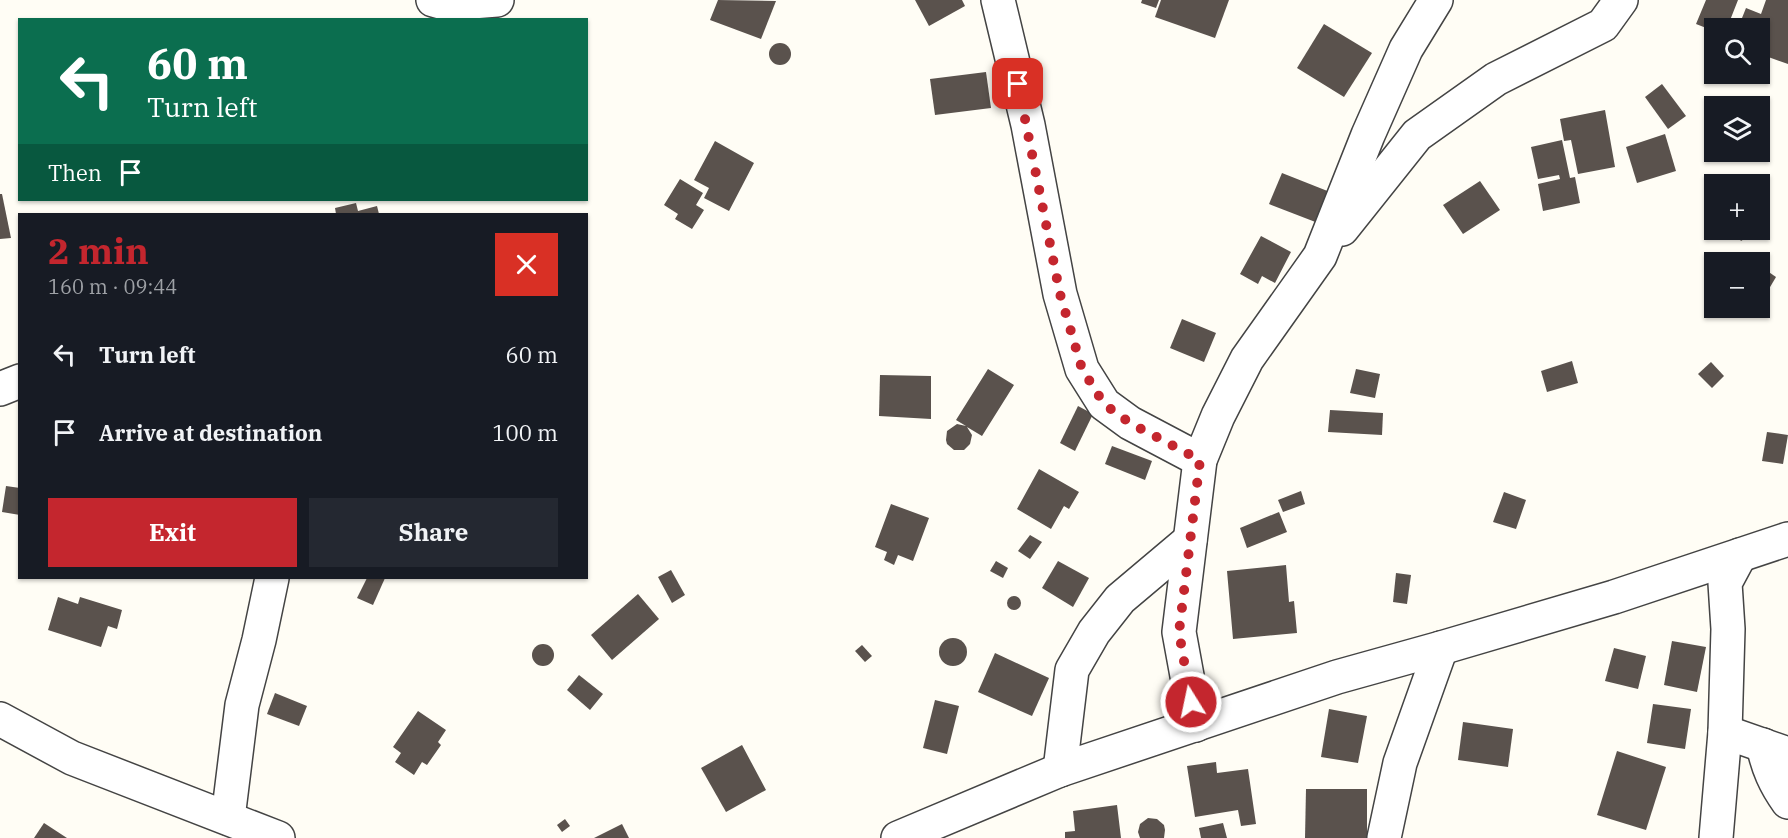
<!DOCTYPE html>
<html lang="en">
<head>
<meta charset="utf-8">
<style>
  :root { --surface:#171b24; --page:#242831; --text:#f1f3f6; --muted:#9ea1a6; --accent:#c4262e }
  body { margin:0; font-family:"IBM Plex Serif",serif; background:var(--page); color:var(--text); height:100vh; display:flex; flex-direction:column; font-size:22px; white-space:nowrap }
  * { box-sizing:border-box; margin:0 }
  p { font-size:20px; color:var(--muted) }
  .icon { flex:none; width:33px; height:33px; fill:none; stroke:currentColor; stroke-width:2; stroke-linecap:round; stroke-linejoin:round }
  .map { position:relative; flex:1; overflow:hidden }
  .panel { position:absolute; left:18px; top:213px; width:570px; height:366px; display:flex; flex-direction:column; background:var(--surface); border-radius:0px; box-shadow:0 2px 4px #0004 }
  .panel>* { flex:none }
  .guide { position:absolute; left:18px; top:18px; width:570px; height:183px; border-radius:0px; box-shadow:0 2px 4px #0004; background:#0b6e4f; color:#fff; overflow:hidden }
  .fabs { position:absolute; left:1704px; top:18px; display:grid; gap:12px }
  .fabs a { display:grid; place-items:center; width:66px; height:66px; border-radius:0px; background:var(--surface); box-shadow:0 2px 4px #0004; font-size:30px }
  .pin { position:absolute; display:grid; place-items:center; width:51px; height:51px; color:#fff; margin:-26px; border-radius:12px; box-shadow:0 3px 9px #0006 }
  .me { position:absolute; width:66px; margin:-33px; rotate:350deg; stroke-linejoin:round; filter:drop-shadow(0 0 4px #0008) }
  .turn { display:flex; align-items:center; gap:21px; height:126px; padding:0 30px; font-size:27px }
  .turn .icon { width:78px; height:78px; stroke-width:2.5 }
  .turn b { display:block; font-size:42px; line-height:51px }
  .then { display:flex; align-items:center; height:57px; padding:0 30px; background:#0003; gap:12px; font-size:22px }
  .round { display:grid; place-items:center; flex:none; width:63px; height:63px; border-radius:0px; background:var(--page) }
  .head { display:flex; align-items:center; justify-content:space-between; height:102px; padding:0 30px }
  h1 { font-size:36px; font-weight:700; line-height:45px; color:var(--accent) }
  .button { display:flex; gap:12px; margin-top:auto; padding:12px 30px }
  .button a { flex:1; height:69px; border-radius:0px; background:var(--accent); color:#fff; font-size:24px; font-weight:700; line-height:69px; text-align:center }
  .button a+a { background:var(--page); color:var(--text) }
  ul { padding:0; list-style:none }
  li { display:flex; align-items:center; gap:18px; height:78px; padding:0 30px }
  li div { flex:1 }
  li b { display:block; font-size:22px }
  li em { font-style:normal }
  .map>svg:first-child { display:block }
</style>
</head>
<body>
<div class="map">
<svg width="1788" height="838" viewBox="0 0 1788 838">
  <rect width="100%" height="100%" fill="#fffdf5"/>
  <g fill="#5a524d">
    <polygon points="718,0 776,1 761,39 710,20"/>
    <polygon points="915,0 962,0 965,6 929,26"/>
    <polygon points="1142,0 1159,0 1156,8 1141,3"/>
    <polygon points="1161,0 1229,0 1215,38 1155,17"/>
    <polygon points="1706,0 1738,0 1727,28 1714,28 1714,31 1696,24"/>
    <polygon points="1766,0 1788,0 1788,64 1760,54 1760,28 1738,28 1746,8 1761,14"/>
    <polygon points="1324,24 1372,53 1344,97 1297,68"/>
    <circle cx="780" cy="54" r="11"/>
    <polygon points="986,72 991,108 935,115 930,79"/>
    <polygon points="1662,84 1686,116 1668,129 1645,97"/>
    <polygon points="1605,110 1615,167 1578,174 1571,140 1564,141 1560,119"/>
    <polygon points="1665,134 1676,171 1637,183 1626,147"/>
    <polygon points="1562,140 1570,178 1575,177 1580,203 1543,211 1538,184 1560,179 1559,175 1538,179 1531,147"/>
    <polygon points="715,141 754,163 729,211 704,198 709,188 694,180"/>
    <polygon points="1282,173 1330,192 1318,223 1269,204"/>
    <polygon points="680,179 703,193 696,205 704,210 692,229 675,219 678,214 664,205"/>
    <polygon points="1480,181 1500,210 1463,234 1443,205"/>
    <polygon points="0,194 2,194 11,238 0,239"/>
    <polygon points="356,203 358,211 377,206 379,214 336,214 335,208"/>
    <polygon points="1733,230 1758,230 1741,241"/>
    <polygon points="1261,236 1291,252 1275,283 1262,276 1258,284 1240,274"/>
    <polygon points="1738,252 1754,262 1731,262"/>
    <polygon points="1760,266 1776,277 1760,304"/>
    <polygon points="1182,319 1216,333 1204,362 1170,348"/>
    <polygon points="1572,361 1578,383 1547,392 1541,371"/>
    <polygon points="1711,362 1724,376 1712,388 1698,374"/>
    <polygon points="988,369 1014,385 982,436 967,427 972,435 970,444 964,450 954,450 947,444 946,440 947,431 957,424 966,426 956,420"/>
    <polygon points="1356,369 1380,374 1375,398 1350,393"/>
    <polygon points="880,375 931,376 931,419 879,416"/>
    <polygon points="1078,406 1093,414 1075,451 1060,443"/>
    <polygon points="1330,410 1383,413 1382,435 1328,432"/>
    <polygon points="1767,432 1788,435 1783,464 1762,461"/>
    <polygon points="1112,446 1152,461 1145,480 1105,464"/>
    <polygon points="1039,469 1079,492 1069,509 1064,506 1051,529 1017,509"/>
    <polygon points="6,486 20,488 20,515 2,512"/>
    <polygon points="1301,491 1305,504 1283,512 1278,500"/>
    <polygon points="1504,492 1526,500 1516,529 1493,522"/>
    <polygon points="891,504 929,518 913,561 898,555 894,565 884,560 887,552 875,547"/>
    <polygon points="1279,512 1287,532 1247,548 1240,528"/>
    <polygon points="1030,535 1042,542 1030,559 1018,551"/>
    <polygon points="996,561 1008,568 1003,578 990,571"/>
    <polygon points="1058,561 1089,578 1073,607 1042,588"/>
    <polygon points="1286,565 1289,602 1294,601 1297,633 1233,639 1227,571"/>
    <polygon points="671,570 685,595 672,603 658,577"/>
    <polygon points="1396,573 1411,575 1407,604 1393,602"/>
    <polygon points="367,578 385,578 373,605 357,598"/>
    <polygon points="638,594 659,619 612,660 591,635"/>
    <circle cx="1014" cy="603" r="7"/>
    <polygon points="58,597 78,604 80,597 122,610 117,629 108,626 101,647 48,630"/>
    <circle cx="953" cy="652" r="14"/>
    <polygon points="1672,641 1706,647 1697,692 1664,685"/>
    <circle cx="543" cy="655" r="11"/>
    <polygon points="862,645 872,656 865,662 855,651"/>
    <polygon points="1614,648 1646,656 1638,689 1605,681"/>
    <polygon points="995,653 1049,678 1032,716 978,692"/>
    <polygon points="579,675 603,694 590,710 567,690"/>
    <polygon points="275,693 307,706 299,726 267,714"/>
    <polygon points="935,700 959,706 947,754 923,748"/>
    <polygon points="1653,704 1691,709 1685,749 1647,743"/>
    <polygon points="1329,709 1367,716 1358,763 1321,757"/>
    <polygon points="418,711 446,730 438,742 441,745 427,765 422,762 414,775 395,762 401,753 393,747"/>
    <polygon points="1463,722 1513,729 1508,767 1458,760"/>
    <polygon points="742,745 766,790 726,812 701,768"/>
    <polygon points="1617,751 1666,767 1646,830 1597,815"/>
    <polygon points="1216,762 1217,773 1248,769 1256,824 1241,826 1238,810 1195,817 1187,766"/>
    <polygon points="1306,789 1367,789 1367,838 1305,838"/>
    <polygon points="1117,805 1121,838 1065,838 1065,832 1075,831 1073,811"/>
    <polygon points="1148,818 1157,819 1164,825 1165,830 1164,838 1140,838 1138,832 1140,824"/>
    <polygon points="565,819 570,826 562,832 557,825"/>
    <polygon points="44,823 67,838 34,838"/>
    <polygon points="1223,823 1227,838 1201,838 1199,828"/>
    <polygon points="622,824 629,838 594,838"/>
  </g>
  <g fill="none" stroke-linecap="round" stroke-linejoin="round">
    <defs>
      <g id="minor">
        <polyline points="433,0 447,4 497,0"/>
        <polyline points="998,0 1028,125 1060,294 1082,369 1104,404 1130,423 1200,460"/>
        <polyline points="1342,229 1417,135 1496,79 1603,25 1621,0"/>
        <polyline points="0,389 20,381"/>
        <polyline points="0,719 72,758 278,838"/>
        <polyline points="1196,725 1179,632 1200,460 1218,416 1247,359 1320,256 1368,135 1406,49 1436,0"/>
        <polyline points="1725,732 1788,754"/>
        <path d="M1763,745C1768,768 1775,784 1788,802"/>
        <polyline points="1060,770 1072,670 1094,632 1120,599 1190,540"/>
        <polyline points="228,818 242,705 259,640 272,578"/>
        <polyline points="898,838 1060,770 1337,677 1441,648 1614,597 1788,539"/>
        <polyline points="1384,838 1400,763 1441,648"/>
        <polyline points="1716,838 1725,732 1728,629 1725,583 1740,555"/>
      </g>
    </defs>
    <use href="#minor" stroke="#444" stroke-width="36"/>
    <use href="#minor" stroke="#fff" stroke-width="33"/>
  </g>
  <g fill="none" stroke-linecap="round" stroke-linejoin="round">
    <polyline stroke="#c4262e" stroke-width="10" stroke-dasharray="0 18" points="1018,84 1060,294 1082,369 1104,404 1130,423 1200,460 1179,632 1191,702"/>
  </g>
</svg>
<div class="fabs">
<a><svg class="icon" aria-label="search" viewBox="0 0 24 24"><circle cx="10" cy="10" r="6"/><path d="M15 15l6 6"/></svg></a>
<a><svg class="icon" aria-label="layers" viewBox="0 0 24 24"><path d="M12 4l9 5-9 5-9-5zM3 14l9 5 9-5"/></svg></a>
<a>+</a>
<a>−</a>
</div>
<div class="pin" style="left:1018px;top:84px;background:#d93025"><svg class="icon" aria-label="arrive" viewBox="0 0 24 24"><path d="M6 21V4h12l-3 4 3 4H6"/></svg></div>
<svg class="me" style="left:1191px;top:702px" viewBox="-20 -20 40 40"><circle r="17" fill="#c4262e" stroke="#fff" stroke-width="3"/><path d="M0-11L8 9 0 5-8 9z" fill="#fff"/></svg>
<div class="guide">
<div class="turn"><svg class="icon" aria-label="left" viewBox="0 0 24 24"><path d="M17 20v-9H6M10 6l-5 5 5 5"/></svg><div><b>60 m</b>Turn left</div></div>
<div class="then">Then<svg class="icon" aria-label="arrive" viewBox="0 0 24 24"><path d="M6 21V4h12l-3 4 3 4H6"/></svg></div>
</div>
<section class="panel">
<div class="head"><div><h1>2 min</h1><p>160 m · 09:44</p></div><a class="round" style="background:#d93025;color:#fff"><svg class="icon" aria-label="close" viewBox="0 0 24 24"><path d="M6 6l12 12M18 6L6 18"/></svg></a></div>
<ul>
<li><svg class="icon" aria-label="left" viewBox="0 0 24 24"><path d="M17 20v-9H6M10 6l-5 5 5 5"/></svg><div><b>Turn left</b></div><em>60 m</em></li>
<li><svg class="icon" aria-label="arrive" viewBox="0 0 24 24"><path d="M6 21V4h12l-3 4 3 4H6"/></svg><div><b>Arrive at destination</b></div><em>100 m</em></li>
</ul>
<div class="button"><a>Exit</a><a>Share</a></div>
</section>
</div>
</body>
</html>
